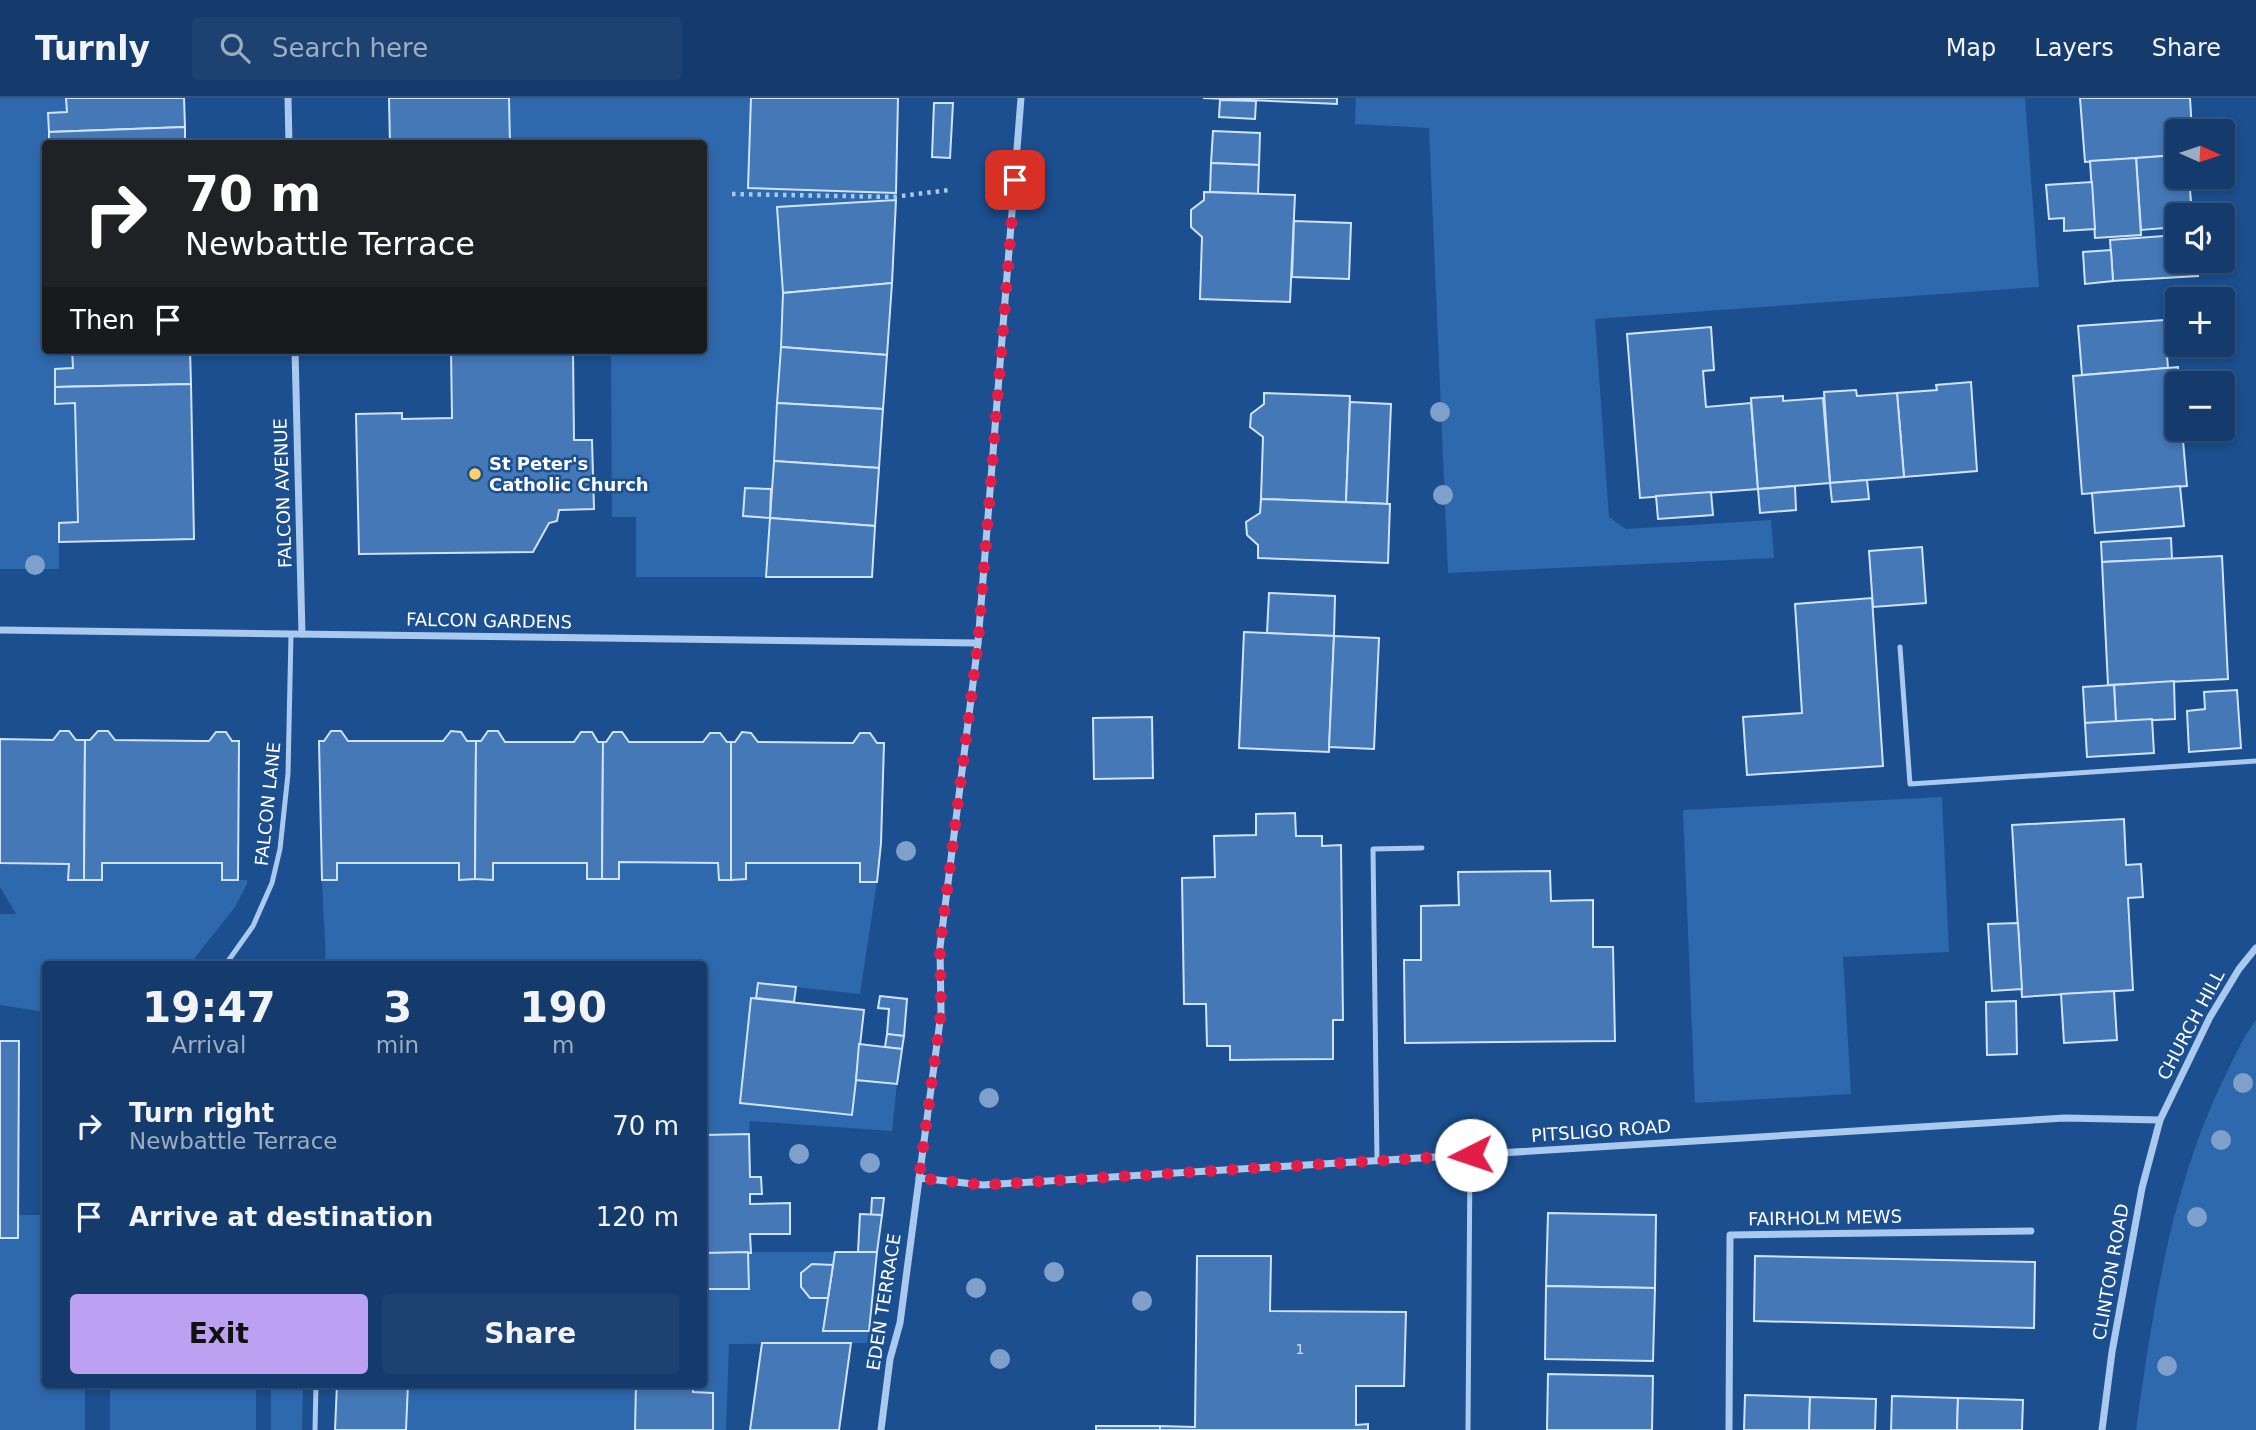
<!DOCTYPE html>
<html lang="en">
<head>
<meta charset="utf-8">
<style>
  :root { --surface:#143b6b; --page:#1d4271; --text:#f1f3f6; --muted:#9dadc1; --line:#33557e; --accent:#bca0f2 }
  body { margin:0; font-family:"DejaVu Sans",sans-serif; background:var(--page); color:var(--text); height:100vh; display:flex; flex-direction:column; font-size:26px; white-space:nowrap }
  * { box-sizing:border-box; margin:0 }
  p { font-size:23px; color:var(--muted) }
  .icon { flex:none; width:38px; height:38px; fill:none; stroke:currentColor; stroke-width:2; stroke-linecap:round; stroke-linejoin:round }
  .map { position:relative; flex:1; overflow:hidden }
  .side { position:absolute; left:42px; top:863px; width:665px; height:427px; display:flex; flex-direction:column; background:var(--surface); border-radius:7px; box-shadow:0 4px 10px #0003,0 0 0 2px var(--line) }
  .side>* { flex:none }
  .hud { position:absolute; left:42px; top:42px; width:665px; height:214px; border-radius:7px; box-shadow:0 4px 10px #0003,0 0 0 2px var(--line); background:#202124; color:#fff; overflow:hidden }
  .needle { width:46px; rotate:93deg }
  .buttons { position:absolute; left:2165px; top:21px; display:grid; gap:14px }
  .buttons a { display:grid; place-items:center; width:70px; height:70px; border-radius:7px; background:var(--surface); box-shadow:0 4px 10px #0003,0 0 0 2px var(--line); font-size:35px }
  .pin { position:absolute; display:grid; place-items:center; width:60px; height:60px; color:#fff; margin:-30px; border-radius:14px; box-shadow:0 4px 10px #0006 }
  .me { position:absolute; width:77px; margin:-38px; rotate:266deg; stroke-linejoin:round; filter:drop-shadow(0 0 5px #0008) }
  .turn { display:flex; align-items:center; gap:24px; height:147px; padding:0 28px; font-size:32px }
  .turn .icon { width:91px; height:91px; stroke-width:2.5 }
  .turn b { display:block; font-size:49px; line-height:60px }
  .then { display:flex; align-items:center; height:66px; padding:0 28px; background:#0003; gap:14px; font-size:26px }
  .eta { display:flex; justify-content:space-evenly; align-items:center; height:119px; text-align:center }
  .eta b { font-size:42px; font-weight:700; line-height:49px }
  .action { display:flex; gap:14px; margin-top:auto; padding:14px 28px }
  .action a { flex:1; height:80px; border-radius:7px; background:var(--accent); color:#111; font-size:28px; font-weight:700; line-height:80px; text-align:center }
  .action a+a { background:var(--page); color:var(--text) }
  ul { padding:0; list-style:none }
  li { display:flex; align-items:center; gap:21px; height:91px; padding:0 28px }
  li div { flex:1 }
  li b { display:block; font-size:26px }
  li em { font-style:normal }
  header { display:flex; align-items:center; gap:42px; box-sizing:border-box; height:98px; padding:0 35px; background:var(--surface); border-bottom:2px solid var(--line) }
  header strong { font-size:33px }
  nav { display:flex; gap:38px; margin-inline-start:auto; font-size:24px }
  .search { width:490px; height:63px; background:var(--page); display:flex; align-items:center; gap:18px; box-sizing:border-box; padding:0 24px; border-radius:7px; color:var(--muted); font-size:26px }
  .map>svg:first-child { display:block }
</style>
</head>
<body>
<header>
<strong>Turnly</strong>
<div class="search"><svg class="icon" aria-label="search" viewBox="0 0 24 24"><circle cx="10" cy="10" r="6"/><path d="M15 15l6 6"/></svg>Search here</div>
<nav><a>Map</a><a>Layers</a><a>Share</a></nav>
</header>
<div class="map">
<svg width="2256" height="1332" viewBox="0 0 2256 1332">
  <rect width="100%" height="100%" fill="#1b4f8f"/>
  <g fill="#2e69ad">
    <polygon points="0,0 66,0 67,14 48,15 49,45 46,46 46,252 72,252 73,270 55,271 55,305 75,305 78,424 59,425 59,471 0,471"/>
    <polygon points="509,0 751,0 896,95 896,102 777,110 783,195 771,391 745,390 743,418 770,420 766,479 636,479 636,419 612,419 611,252 704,252 704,46 510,45"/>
    <polygon points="1356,0 2025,0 2039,189 1595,221 1609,419 1626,431 1771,422 1774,460 1448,475 1429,30 1355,26"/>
    <polygon points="1942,699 1949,854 1843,859 1851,996 1695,1005 1683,712"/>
    <polygon points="619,764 718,765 719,781 746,781 746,765 860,765 860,784 877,784 860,896 758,885 756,900 751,900 740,1005 852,1017 856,982 897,986 892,1033 750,1023 749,1036 704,1037 704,866 326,866 322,782 337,782 337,765 459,765 460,781 492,782 493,765 587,765 587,781 619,781"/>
    <polygon points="0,765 69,766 68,782 101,782 102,765 222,765 223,782 247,782 247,786 235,809 190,866 46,866 45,914 0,907 0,816 16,816 0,789"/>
    <path d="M2256,922V1332H2136C2153,1210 2172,1083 2228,972C2237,954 2244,938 2256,922Z"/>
    <polygon points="18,1117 45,1117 46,1286 85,1286 85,1332 0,1332 0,1140 18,1140"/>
    <polygon points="748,1154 835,1154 833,1167 812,1166 801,1175 801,1189 810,1200 828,1200 823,1233 869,1233 867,1245 729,1246 726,1332 713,1332 693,1294 693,1286 704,1286 704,1155 704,1191 749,1191"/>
    <rect x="110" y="1286" width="146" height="46"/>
    <polygon points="271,1286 303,1286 302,1332 271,1332"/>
    <polygon points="408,1286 636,1286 635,1332 406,1332"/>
  </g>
  <g fill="#4478b7" stroke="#cfe3fa" stroke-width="2">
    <polygon points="66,0 184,0 185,29 49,34 48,15 67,14"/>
    <polygon points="389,0 509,0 510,46 390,46"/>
    <polygon points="751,0 898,0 896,95 748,90"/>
    <polygon points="1203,0 1337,0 1337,6"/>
    <polygon points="2080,0 2190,0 2192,33 2177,33 2177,57 2085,64"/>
    <polygon points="1220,2 1256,3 1255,21 1219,19"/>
    <polygon points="934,5 953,5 950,60 932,59"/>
    <polygon points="185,29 185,46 49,46 49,34"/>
    <polygon points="1213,33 1260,35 1259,67 1211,65"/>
    <polygon points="2177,57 2177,79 2189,79 2192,117 2177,117 2177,129 2141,132 2136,60"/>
    <polygon points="2136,60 2141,137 2095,140 2090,63"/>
    <polygon points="1211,65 1259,67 1258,96 1210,94"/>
    <polygon points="2092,84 2095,131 2064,133 2064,120 2049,121 2046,87"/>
    <polygon points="1204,94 1295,97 1290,204 1200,201 1202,139 1191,129 1191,112 1204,102"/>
    <polygon points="896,102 892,185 783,195 777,109"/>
    <polygon points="1294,123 1351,125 1349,181 1292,179"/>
    <polygon points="2177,137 2177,163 2196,163 2198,178 2113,183 2110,142"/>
    <polygon points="2111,152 2113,183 2085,186 2083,154"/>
    <polygon points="892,185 887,257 781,249 783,195"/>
    <polygon points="2164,222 2168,270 2082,277 2078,228"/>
    <polygon points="1711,229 1714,272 1703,273 1706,309 1751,305 1758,391 1640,400 1627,236"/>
    <polygon points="781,249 887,257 883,311 777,305"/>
    <polygon points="72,252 190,252 191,286 55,289 55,271 73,270"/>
    <polygon points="451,252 573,252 574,342 592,342 594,411 559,412 557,423 549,425 533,454 359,456 356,316 402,315 402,321 452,320"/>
    <polygon points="2178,269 2177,331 2182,331 2187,388 2082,396 2073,278"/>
    <polygon points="1971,284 1977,373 1904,379 1897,295 1937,292 1936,287"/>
    <polygon points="191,286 194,441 59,444 59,425 78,424 75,305 55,306 55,289"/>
    <polygon points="1856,292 1857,298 1897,295 1904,379 1830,385 1824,294"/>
    <polygon points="1264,295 1350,298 1346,404 1261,401 1263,339 1250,329 1251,316 1264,306"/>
    <polygon points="1783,298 1783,303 1823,300 1830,385 1758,391 1751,300"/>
    <polygon points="1350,304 1391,306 1387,406 1346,404"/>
    <polygon points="777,305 883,311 879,370 774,363"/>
    <polygon points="774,363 879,370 875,428 770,420"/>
    <polygon points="1867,382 1869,401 1832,404 1830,385"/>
    <polygon points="1795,388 1796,412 1760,415 1758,391"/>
    <polygon points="2180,388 2184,428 2095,435 2092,395"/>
    <polygon points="745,390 771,391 770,420 743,418"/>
    <polygon points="1711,394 1713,417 1658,421 1656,398"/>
    <polygon points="1261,401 1390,406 1388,465 1258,460 1258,447 1247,437 1246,424 1260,415"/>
    <polygon points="770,420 875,428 872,479 766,479"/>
    <polygon points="2171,440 2172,461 2102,464 2101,444"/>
    <polygon points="1922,449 1926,505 1873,509 1869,453"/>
    <polygon points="2222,458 2228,581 2108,587 2102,464"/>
    <polygon points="1269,495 1335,498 1334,538 1267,535"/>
    <polygon points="1872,500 1883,668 1747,677 1743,619 1802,615 1795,506"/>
    <polygon points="1244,534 1334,538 1329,654 1239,650"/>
    <polygon points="1334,538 1379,540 1374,651 1329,649"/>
    <polygon points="2174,583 2175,621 2116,624 2114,587"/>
    <polygon points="2114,587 2116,624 2085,625 2083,589"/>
    <polygon points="2237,592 2241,650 2189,654 2187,613 2205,611 2204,594"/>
    <polygon points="1152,619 1153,680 1094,681 1093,620"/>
    <polygon points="2152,621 2154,655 2087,659 2085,625"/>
    <polygon points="60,633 69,633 76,642 85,642 84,782 68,782 69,766 0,765 0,641 53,642"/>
    <polygon points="98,633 108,633 115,642 200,643 209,643 216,634 226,634 232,643 239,643 238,782 222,782 222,765 102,765 102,782 84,782 85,642 90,642"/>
    <polygon points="331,633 341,633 348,643 443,643 451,633 461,634 467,643 476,643 475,781 459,782 459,765 337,765 337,782 322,782 319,643 324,643"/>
    <polygon points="488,633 498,633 505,644 574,644 581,634 592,634 598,644 603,644 602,781 587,781 587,765 493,765 493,782 475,781 476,643 481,643"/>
    <polygon points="613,634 622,634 629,644 703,644 710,635 720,635 727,644 731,644 731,782 719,782 718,765 619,764 619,781 602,781 603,644 606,644"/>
    <polygon points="742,634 751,635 758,644 853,645 860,635 870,635 877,645 884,645 881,745 877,784 860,784 860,765 746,765 746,781 731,782 731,644 735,644"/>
    <polygon points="1295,715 1296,738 1322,738 1322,748 1341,747 1343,922 1333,922 1333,961 1230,962 1230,948 1207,948 1206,906 1184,906 1182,780 1215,779 1214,738 1256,737 1256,716"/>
    <polygon points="2124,721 2126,767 2141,766 2143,799 2128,800 2133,892 2022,899 2012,727"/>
    <polygon points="1550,773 1551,803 1593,802 1593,849 1613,849 1615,943 1405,945 1404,862 1421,862 1421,808 1459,807 1458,774"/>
    <polygon points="2018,825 2022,891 1992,893 1988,826"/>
    <polygon points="758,885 796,889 794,904 756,900"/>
    <polygon points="2114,893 2117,942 2064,945 2061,896"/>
    <polygon points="880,898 907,901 904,938 887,936 889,911 878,910"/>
    <polygon points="751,900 864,912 852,1017 740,1005"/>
    <polygon points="2016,903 2017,956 1987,957 1986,904"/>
    <polygon points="887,936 904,938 902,951 885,949"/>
    <polygon points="0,943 19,943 18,1140 0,1140"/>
    <polygon points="859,946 902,951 897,986 856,982"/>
    <polygon points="749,1036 750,1079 761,1079 762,1096 750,1096 750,1106 790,1105 790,1136 750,1136 751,1155 704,1155 704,1037"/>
    <polygon points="872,1100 884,1100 882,1117 871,1117"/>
    <polygon points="1548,1115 1656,1117 1655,1190 1546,1188"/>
    <polygon points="860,1116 882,1117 877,1154 858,1154"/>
    <polygon points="748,1154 749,1191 704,1191 704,1155"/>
    <polygon points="835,1154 877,1154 869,1233 823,1233"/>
    <polygon points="1197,1158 1271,1158 1270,1213 1406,1214 1404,1288 1356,1288 1356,1327 1368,1326 1368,1332 1160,1332 1160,1328 1195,1329"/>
    <polygon points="1755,1158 2035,1164 2034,1230 1754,1223"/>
    <polygon points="812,1166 833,1167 828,1200 810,1200 801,1189 801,1175"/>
    <polygon points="1546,1188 1655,1190 1653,1263 1545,1261"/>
    <polygon points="762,1245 851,1245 839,1332 750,1332"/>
    <polygon points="1548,1276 1653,1278 1652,1332 1547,1332"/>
    <polygon points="337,1286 408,1286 406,1332 335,1332"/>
    <polygon points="636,1286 693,1286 693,1294 713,1295 713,1332 635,1332"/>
    <polygon points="1745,1297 1810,1299 1809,1332 1744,1332"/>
    <polygon points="1892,1298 1958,1300 1957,1332 1891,1332"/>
    <polygon points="1810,1299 1876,1301 1875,1332 1809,1332"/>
    <polygon points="1958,1300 2023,1302 2022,1332 1957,1332"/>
    <rect x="1096" y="1328" width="64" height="4"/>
  </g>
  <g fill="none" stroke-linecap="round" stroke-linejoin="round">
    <polyline stroke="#a9c9ee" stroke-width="4.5" stroke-dasharray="3.5 5" stroke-linecap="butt" points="732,96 893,99 949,92"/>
    <g stroke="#a9c9ee" stroke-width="5">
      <polyline points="1900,549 1910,686 2256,663"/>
      <polyline points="226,866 253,828 272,785 280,751 288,676 291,536"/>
      <polyline points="1377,1063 1373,751 1422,750"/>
      <polyline points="315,1332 316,1286"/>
      <polyline points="1468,1332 1470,1057"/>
    </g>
    <g stroke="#a9c9ee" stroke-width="7">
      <polyline points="288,0 289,46"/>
      <polyline points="295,252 302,536"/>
      <polyline points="0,532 978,545"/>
      <polyline points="919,1080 983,1087 2065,1020 2160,1022"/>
      <polyline points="881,1332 890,1261 900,1225 941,915 940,849 978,545 1021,0"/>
      <polyline points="1729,1332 1730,1137 2031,1133"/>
      <polyline points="2102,1332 2112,1254 2142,1090 2160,1022 2210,919 2239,871 2256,850"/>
    </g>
  </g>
  <g fill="#7ea0ca">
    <circle cx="1440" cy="314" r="10"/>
    <circle cx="1443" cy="397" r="10"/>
    <circle cx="35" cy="467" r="10"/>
    <circle cx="906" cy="753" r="10"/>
    <circle cx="2243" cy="985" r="10"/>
    <circle cx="989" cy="1000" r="10"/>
    <circle cx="2221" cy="1042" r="10"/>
    <circle cx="799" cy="1056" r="10"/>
    <circle cx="870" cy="1065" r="10"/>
    <circle cx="2197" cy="1119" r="10"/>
    <circle cx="1054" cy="1174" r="10"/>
    <circle cx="976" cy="1190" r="10"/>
    <circle cx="1142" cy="1203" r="10"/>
    <circle cx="1000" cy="1261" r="10"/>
    <circle cx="2167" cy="1268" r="10"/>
  </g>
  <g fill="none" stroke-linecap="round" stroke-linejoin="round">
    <polyline stroke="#e11d48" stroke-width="12" stroke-dasharray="0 21.6" points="1015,82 978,545 940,849 941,915 919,1080 983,1087 1471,1057"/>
  </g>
  <circle fill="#ffd166" stroke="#1b4f8f" stroke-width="2.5" cx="475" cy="376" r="7"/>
  <g text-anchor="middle" stroke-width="5" stroke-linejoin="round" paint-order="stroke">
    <g font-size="14" fill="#d0dded">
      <text x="1300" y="1256">1</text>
    </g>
    <g font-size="18" font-weight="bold" fill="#fff" stroke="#1b4f8f" text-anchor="start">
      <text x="489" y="372">St Peter's<tspan x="489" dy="21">Catholic Church</tspan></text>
    </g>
    <g font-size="18" fill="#fff" stroke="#1b4f8f">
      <text transform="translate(283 395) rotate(-92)" y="6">FALCON AVENUE</text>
      <text transform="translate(489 523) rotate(1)" y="6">FALCON GARDENS</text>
      <text transform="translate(268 706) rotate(-84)" y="6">FALCON LANE</text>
      <text transform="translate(2191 927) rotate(-62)" y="6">CHURCH HILL</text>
      <text transform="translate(1601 1033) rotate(-4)" y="6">PITSLIGO ROAD</text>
      <text transform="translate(1825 1120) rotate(-1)" y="6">FAIRHOLM MEWS</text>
      <text transform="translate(2111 1174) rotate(-80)" y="6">CLINTON ROAD</text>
      <text transform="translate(884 1204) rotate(-81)" y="6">EDEN TERRACE</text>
    </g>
  </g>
</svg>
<div class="buttons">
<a><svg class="needle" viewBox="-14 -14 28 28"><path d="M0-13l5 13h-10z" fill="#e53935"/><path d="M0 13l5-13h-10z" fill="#9dadc1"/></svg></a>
<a><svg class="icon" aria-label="sound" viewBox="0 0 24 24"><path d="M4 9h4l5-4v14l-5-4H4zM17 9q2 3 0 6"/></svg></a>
<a>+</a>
<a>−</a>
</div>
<div class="pin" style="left:1015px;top:82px;background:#d93025"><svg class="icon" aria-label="arrive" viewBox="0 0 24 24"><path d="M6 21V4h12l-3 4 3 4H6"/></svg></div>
<svg class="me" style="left:1471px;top:1057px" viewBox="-20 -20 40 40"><circle r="19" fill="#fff"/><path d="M0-13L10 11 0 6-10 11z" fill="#e11d48"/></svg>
<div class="hud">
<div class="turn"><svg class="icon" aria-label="right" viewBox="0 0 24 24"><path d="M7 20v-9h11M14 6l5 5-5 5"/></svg><div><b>70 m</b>Newbattle Terrace</div></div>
<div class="then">Then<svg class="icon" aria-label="arrive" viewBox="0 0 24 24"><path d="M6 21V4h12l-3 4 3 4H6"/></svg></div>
</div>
<section class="side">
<div class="eta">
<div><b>19:47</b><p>Arrival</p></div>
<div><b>3</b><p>min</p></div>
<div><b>190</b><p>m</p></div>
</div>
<ul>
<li><svg class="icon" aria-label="right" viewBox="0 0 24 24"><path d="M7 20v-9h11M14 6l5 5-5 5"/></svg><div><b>Turn right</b><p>Newbattle Terrace</p></div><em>70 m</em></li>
<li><svg class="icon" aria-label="arrive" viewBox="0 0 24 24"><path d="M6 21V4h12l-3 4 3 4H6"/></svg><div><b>Arrive at destination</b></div><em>120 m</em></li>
</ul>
<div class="action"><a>Exit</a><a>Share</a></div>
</section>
</div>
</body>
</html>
